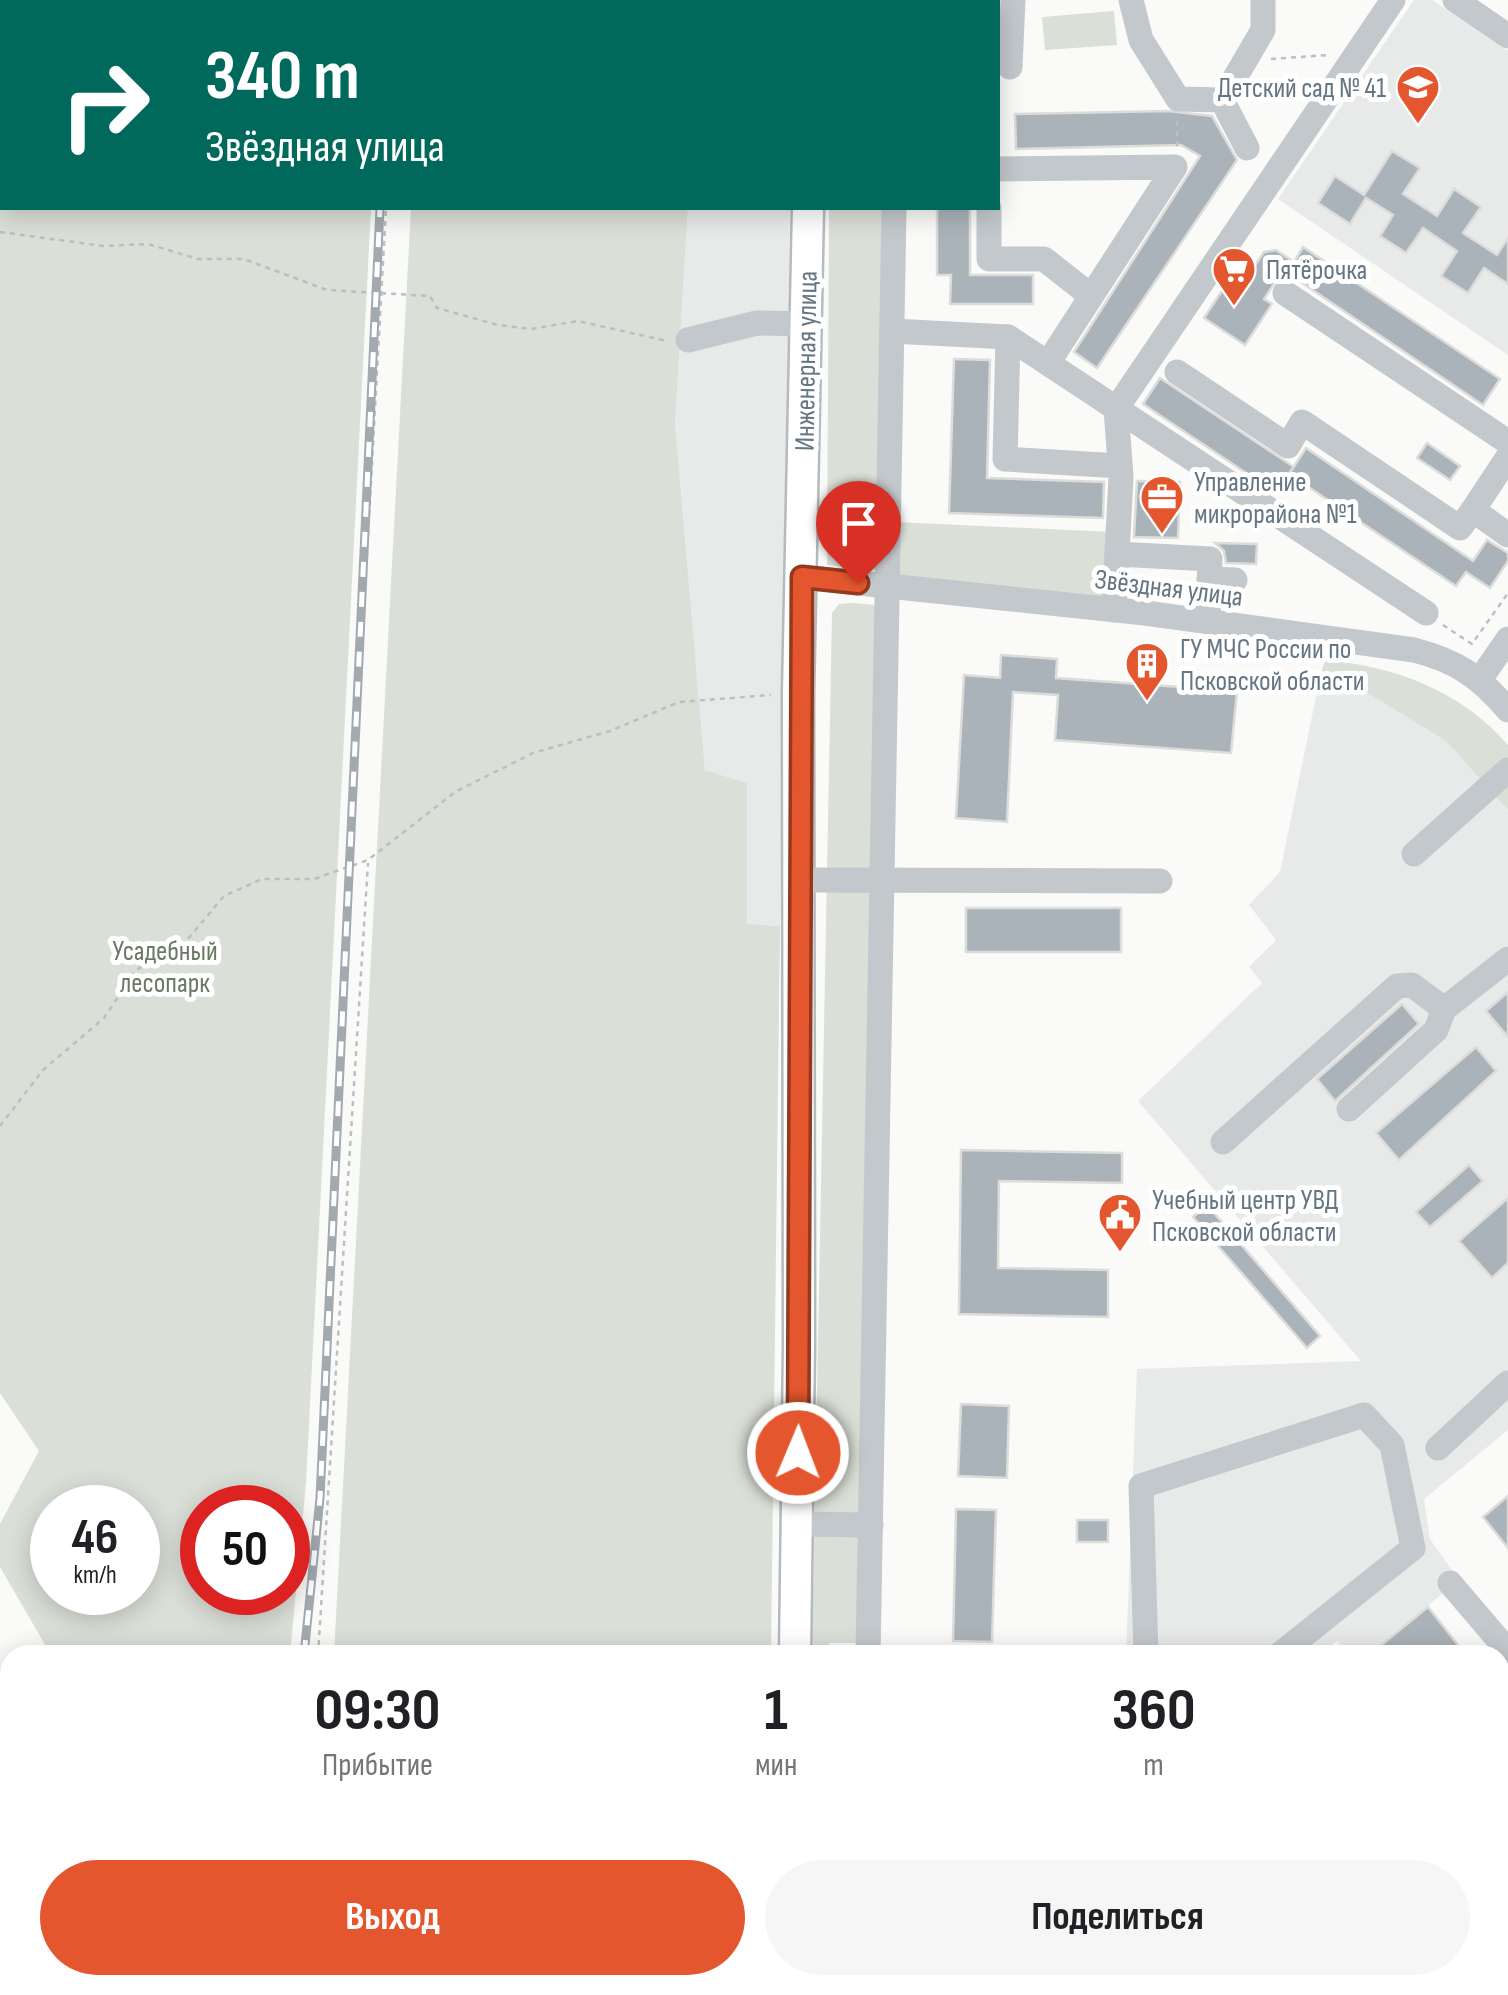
<!DOCTYPE html>
<html lang="ru">
<head>
<meta charset="utf-8">
<style>
  :root { --surface:#fff; --page:#f6f6f6; --text:#202124; --muted:#757577; --accent:#e4572e }
  body { margin:0; font-family:"Sofia Sans Condensed",sans-serif; background:var(--page); color:var(--text); height:100vh; display:flex; flex-direction:column; font-size:38px; white-space:nowrap }
  * { box-sizing:border-box; margin:0 }
  p { font-size:32px; color:var(--muted) }
  .icon { flex:none; width:55px; height:55px; fill:none; stroke:currentColor; stroke-width:2; stroke-linecap:round; stroke-linejoin:round }
  .map { position:relative; flex:1; overflow:hidden }
  .sheet { position:absolute; left:0px; top:1645px; width:1510px; height:350px; display:flex; flex-direction:column; background:var(--surface); border-radius:30px 30px 0 0; box-shadow:0 5px 25px #0003 }
  .sheet>* { flex:none }
  .top-card { position:absolute; left:0px; top:0px; width:1000px; height:210px; box-shadow:0 5px 25px #0003; background:#00695c; color:#fff; overflow:hidden }
  .speed { position:absolute; left:30px; top:1485px; display:flex; gap:20px; font-size:50px; font-weight:700; text-align:center }
  .speed>* { display:grid; place-content:center; width:130px; height:130px; border-radius:50%; background:var(--surface); box-shadow:0 5px 25px #0003; line-height:1 }
  .speed small { font-size:25px; font-weight:400 }
  .speed .limit { border:15px solid #d22; background:#fff; color:#111 }
  .pin { position:absolute; display:grid; place-items:center; width:85px; height:85px; color:#fff; margin:-102px -42px; border-radius:50% 50% 50% 0; rotate:-45deg; box-shadow:0 0 10px #0007 }
  .pin .icon { rotate:45deg }
  .me { position:absolute; width:110px; margin:-55px; rotate:1deg; stroke-linejoin:round; filter:drop-shadow(0 0 8px #0008) }
  .turn { display:flex; align-items:center; gap:35px; height:210px; padding:0 40px; font-size:45px }
  .turn .icon { width:130px; height:130px; stroke-width:2.5 }
  .turn b { display:block; font-size:70px; line-height:85px }
  .eta { display:flex; justify-content:space-evenly; align-items:center; height:170px; text-align:center }
  .eta b { font-size:60px; font-weight:700; line-height:70px }
  .cta { display:flex; gap:20px; margin-top:auto; padding:20px 40px }
  .cta a { flex:1; height:115px; border-radius:60px; background:var(--accent); color:#fff; font-size:40px; font-weight:700; line-height:115px; text-align:center }
  .cta a+a { background:var(--page); color:var(--text) }
  .map>svg:first-child { display:block }
</style>
</head>
<body>
<div class="map">
<svg width="1508" height="1995" viewBox="0 0 1508 1995">
  <rect width="100%" height="100%" fill="#fafaf8"/>
  <g fill="#e8e9e9">
    <polygon points="1414,0 1432,0 1508,51 1508,355 1278,199"/>
    <polygon points="688,208 790,208 780,926 747,925 747,783 705,770 675,421"/>
    <polygon points="1320,677 1356,686 1446,741 1508,810 1508,1430 1424,1499 1430,1539 1459,1580 1368,1655 1349,1655 1337,1641 1319,1655 1126,1655 1137,1369 1361,1361 1138,1101 1262,983 1249,967 1276,940 1249,905 1280,872"/>
    <polygon points="866,1985 1126,1985 1114,1995 871,1995"/>
  </g>
  <g fill="#dadfd7" fill-rule="evenodd">
    <path d="M0,0H382L2,2V208H371L306,1483L290,1655H51L0,1567V1524L39,1451L0,1393ZM52,1508H138V1592H52ZM202,1508H288V1592H202Z"/>
    <polygon points="421,0 744,0 744,2"/>
    <polygon points="1114,11 1117,45 1045,50 1042,17"/>
    <polygon points="411,208 688,208 675,422 705,770 747,783 747,924 780,926 771,1655 334,1655"/>
    <polygon points="829,208 886,208 879,571 827,565"/>
    <polygon points="897,522 1112,532 1109,599 899,576"/>
    <polygon points="853,603 887,606 865,1643 829,1643 828,1655 812,1655 832,613 839,604"/>
    <path d="M1325,660C1395,666 1461,691 1508,745V810L1446,741L1356,686L1320,677Z"/>
    <polygon points="171,1985 263,1985 264,1995 172,1995"/>
    <polygon points="311,1985 806,1985 812,1995 311,1995"/>
  </g>
  <g fill="#aab3b9" stroke="#dcdcda" stroke-width="2.5">
    <polygon points="1168,111 1212,116 1237,160 1097,368 1074,352 1200,156 1181,145 1016,149 1015,114"/>
    <polygon points="1392,151 1420,168 1403,194 1437,216 1454,189 1481,207 1463,233 1497,255 1508,238 1508,284 1484,268 1468,293 1441,276 1457,251 1423,228 1406,253 1380,236 1393,215 1366,198 1350,224 1318,203 1335,176 1364,195"/>
    <polygon points="937,208 970,208 970,275 1033,275 1033,304 950,304 951,275 937,275"/>
    <polygon points="1303,247 1500,379 1483,405 1283,270 1264,299 1272,304 1245,345 1204,318 1231,277 1242,285 1264,252 1276,250 1294,262"/>
    <polygon points="954,359 990,360 987,478 1104,482 1103,518 949,513"/>
    <polygon points="1160,378 1294,467 1276,493 1143,404"/>
    <polygon points="1427,443 1460,466 1450,480 1417,458"/>
    <polygon points="1306,448 1473,561 1487,540 1508,553 1508,561 1490,588 1466,572 1456,586 1289,474"/>
    <polygon points="1137,481 1180,482 1178,538 1134,537"/>
    <polygon points="1215,543 1257,544 1256,564 1226,563 1224,551"/>
    <polygon points="1001,655 1057,659 1056,678 1237,691 1231,753 1055,740 1058,695 1013,692 1007,822 956,818 964,675 1000,678"/>
    <rect x="966" y="908" width="155" height="44"/>
    <polygon points="1508,992 1508,1037 1486,1011"/>
    <polygon points="1402,1004 1419,1024 1335,1101 1317,1079"/>
    <polygon points="1476,1047 1496,1071 1399,1160 1376,1133"/>
    <polygon points="961,1150 1122,1153 1122,1183 999,1181 998,1268 1108,1270 1108,1317 959,1314"/>
    <polygon points="1469,1165 1483,1181 1430,1227 1416,1212"/>
    <polygon points="1508,1198 1508,1263 1492,1278 1459,1241"/>
    <polygon points="1207,1205 1320,1336 1307,1348 1193,1217"/>
    <polygon points="961,1404 1009,1406 1007,1478 958,1476"/>
    <polygon points="1508,1496 1508,1548 1483,1517"/>
    <polygon points="956,1509 996,1510 992,1642 953,1641"/>
    <rect x="1077" y="1520" width="31" height="22"/>
    <polygon points="1428,1607 1466,1655 1369,1655"/>
  </g>
  <g fill="none" stroke-linecap="round" stroke-linejoin="round">
    <defs>
      <g id="major">
        <polyline points="817,2 817,0"/>
        <polyline points="795,1655 799,1347 798,693 808,208"/>
        <polyline points="1500,1966 1508,1959"/>
        <polyline points="836,1985 841,1995"/>
        <polyline points="1465,1995 1477,1985"/>
      </g>
    </defs>
    <use href="#major" stroke="#b5babe" stroke-width="35"/>
    <g stroke="#bbbfc2" stroke-width="2.5" stroke-dasharray="5 5" stroke-linecap="butt">
      <polyline points="402,2 402,0"/>
      <polyline points="1271,59 1328,55"/>
      <polyline points="1177,146 1177,119"/>
      <polyline points="0,232 103,246 148,244 198,259 244,259 327,290 430,296 437,308 498,325 531,329 578,321 667,341"/>
      <polyline points="1443,625 1472,644 1508,593"/>
      <polyline points="350,865 386,208"/>
      <polyline points="0,1126 43,1070 104,1018 136,970 182,946 224,896 262,879 314,879 368,860 455,792 533,753 610,731 679,702 771,695"/>
      <polyline points="318,1655 368,863"/>
      <polyline points="1500,1842 1508,1835"/>
      <polyline points="1500,1896 1508,1905"/>
      <polyline points="299,1995 299,1985"/>
    </g>
    <g stroke="#c3c8cc" stroke-width="25">
      <polyline points="1131,0 1141,40 1178,99 1222,100 1247,148"/>
      <polyline points="1455,0 1508,36"/>
      <polyline points="898,2 898,0"/>
      <polyline points="1010,67 1013,0"/>
      <polyline points="1222,100 1263,30 1263,0"/>
      <polyline points="998,169 1175,167 1048,363"/>
      <polyline points="989,208 989,259 1044,259 1091,296"/>
      <polyline points="1285,293 1508,442"/>
      <polyline points="892,331 1008,337 1426,613"/>
      <polyline points="1008,337 1005,459 1120,466"/>
      <polyline points="688,340 757,323 806,324"/>
      <polyline points="1177,372 1288,446 1302,422 1460,528 1473,510 1508,535"/>
      <polyline points="1473,510 1508,457"/>
      <polyline points="1117,554 1210,559 1208,621"/>
      <path d="M802,577L1145,613L1414,650C1457,661 1480,677 1508,710"/>
      <polyline points="1209,579 1235,580"/>
      <polyline points="1114,610 1121,477 1116,409 1393,0"/>
      <polyline points="1481,678 1508,639"/>
      <polyline points="1414,854 1508,770"/>
      <polyline points="800,880 1160,881"/>
      <polyline points="1349,1109 1436,1030 1444,1009"/>
      <polyline points="1223,1142 1397,986 1412,985 1444,1009 1508,959"/>
      <polyline points="1438,1448 1508,1383"/>
      <polyline points="797,1524 871,1525"/>
      <polyline points="1450,1583 1508,1651"/>
      <polyline points="868,1655 894,208"/>
      <polyline points="1146,1655 1141,1486 1364,1415 1392,1445 1413,1548 1279,1655"/>
      <polyline points="1265,1985 1274,1995"/>
      <polyline points="1298,1985 1320,1995"/>
      <polyline points="963,1995 974,1985"/>
    </g>
    <use href="#major" stroke="#fff" stroke-width="30"/>
    <defs>
      <g id="rail">
        <polyline points="392,2 393,0"/>
        <polyline points="304,1655 320,1498 380,208"/>
      </g>
    </defs>
    <use href="#rail" stroke="#a2aab0" stroke-width="9"/>
    <use href="#rail" stroke="#fff" stroke-width="5" stroke-dasharray="15" stroke-linecap="butt"/>
  </g>
  <g fill="none" stroke-linecap="round" stroke-linejoin="round">
    <defs>
      <polyline id="route" points="798,1453 802,577 858,583"/>
    </defs>
    <use href="#route" stroke="#94391e" stroke-width="25"/>
    <use href="#route" stroke="#e4572e" stroke-width="18"/>
  </g>
  <defs>
    <symbol id="school-pin" viewBox="-11 -11 22 30"><path d="M0 17L-7.5 6A9.5 9.5 0 1 1 7.5 6Z" fill="#e4572e" stroke="#fff"/><path d="M0-5L7-2L0 1L-7-2ZM-4 1L0 2.5L4 1V4Q0 6-4 4Z" fill="#fff"/></symbol>
    <symbol id="supermarket-pin" viewBox="-11 -11 22 30"><path d="M0 17L-7.5 6A9.5 9.5 0 1 1 7.5 6Z" fill="#e4572e" stroke="#fff"/><path d="M-6-5.5h2.5l.6 2H6L4.5 2H-2.5L-4.4-4H-6ZM-1.5 3.2a1.3 1.3 0 1 0 .1 0ZM3 3.2a1.3 1.3 0 1 0 .1 0Z" fill="#fff"/></symbol>
    <symbol id="office-pin" viewBox="-11 -11 22 30"><path d="M0 17L-7.5 6A9.5 9.5 0 1 1 7.5 6Z" fill="#e4572e" stroke="#fff"/><path d="M-6-3h4V-5.5h4V-3h4V5H-6ZM-1-4.5V-3h2v-1.5ZM-6 0V1H6V0Z" fill="#fff"/></symbol>
    <symbol id="building-pin" viewBox="-11 -11 22 30"><path d="M0 17L-7.5 6A9.5 9.5 0 1 1 7.5 6Z" fill="#e4572e" stroke="#fff"/><path d="M-4-6H4V6H1V3H-1V6H-4ZM-2.5-4.3h1.7v1.8h-1.7ZM.8-4.3h1.7v1.8H.8ZM-2.5-1h1.7V.8h-1.7ZM.8-1h1.7V.8H.8Z" fill="#fff"/></symbol>
    <symbol id="civic-pin" viewBox="-11 -11 22 30"><path d="M0 17L-7.5 6A9.5 9.5 0 1 1 7.5 6Z" fill="#e4572e" stroke="#fff"/><path d="M-.6-6.5H3V-4.5H.6V-3L4-1V1h2V6H-6V1h2V-1L-.6-3ZM-1.2 2.5V6h2.4V2.5Z" fill="#fff"/></symbol>
  </defs>
  <g fill-rule="evenodd">
    <use href="#school-pin" x="1393" y="62" width="50" height="68"/>
    <use href="#supermarket-pin" x="1209" y="244" width="50" height="68"/>
    <use href="#office-pin" x="1137" y="472" width="50" height="68"/>
    <use href="#building-pin" x="1122" y="639" width="50" height="68"/>
    <use href="#civic-pin" x="1095" y="1190" width="50" height="68"/>
  </g>
  <g text-anchor="middle" stroke-width="10" stroke-linejoin="round" paint-order="stroke">
    <g font-size="28" fill="#657683" stroke="#fff" text-anchor="start">
      <text x="1386" y="97" text-anchor="end">Детский сад № 41</text>
      <text x="1266" y="279">Пятёрочка</text>
      <text x="1194" y="491">Управление<tspan x="1194" dy="32">микрорайона №1</tspan></text>
      <text x="1180" y="658">ГУ МЧС России по<tspan x="1180" dy="32">Псковской области</tspan></text>
      <text x="1152" y="1209">Учебный центр УВД<tspan x="1152" dy="32">Псковской области</tspan></text>
    </g>
    <g font-size="28" fill="#657683" stroke="#fff">
      <text transform="translate(805 361) rotate(-89)" y="10">Инженерная улица</text>
      <text transform="translate(1169 587) rotate(7)" y="10">Звёздная улица</text>
    </g>
    <g font-size="28" fill="#687a64" stroke="#fff">
      <text x="165" y="960">Усадебный<tspan x="165" dy="32">лесопарк</tspan></text>
    </g>
  </g>
</svg>
<div class="speed"><div>46<small>km/h</small></div><div class="limit">50</div></div>
<div class="pin" style="left:858px;top:583px;background:#d93025"><svg class="icon" aria-label="arrive" viewBox="0 0 24 24"><path d="M6 21V4h12l-3 4 3 4H6"/></svg></div>
<svg class="me" style="left:798px;top:1453px" viewBox="-20 -20 40 40"><circle r="17" fill="#e4572e" stroke="#fff" stroke-width="3"/><path d="M0-11L8 9 0 5-8 9z" fill="#fff"/></svg>
<div class="top-card">
<div class="turn"><svg class="icon" aria-label="right" viewBox="0 0 24 24"><path d="M7 20v-9h11M14 6l5 5-5 5"/></svg><div><b>340 m</b>Звёздная улица</div></div>
</div>
<section class="sheet">
<div class="eta">
<div><b>09:30</b><p>Прибытие</p></div>
<div><b>1</b><p>мин</p></div>
<div><b>360</b><p>m</p></div>
</div>
<div class="cta"><a>Выход</a><a>Поделиться</a></div>
</section>
</div>
</body>
</html>
